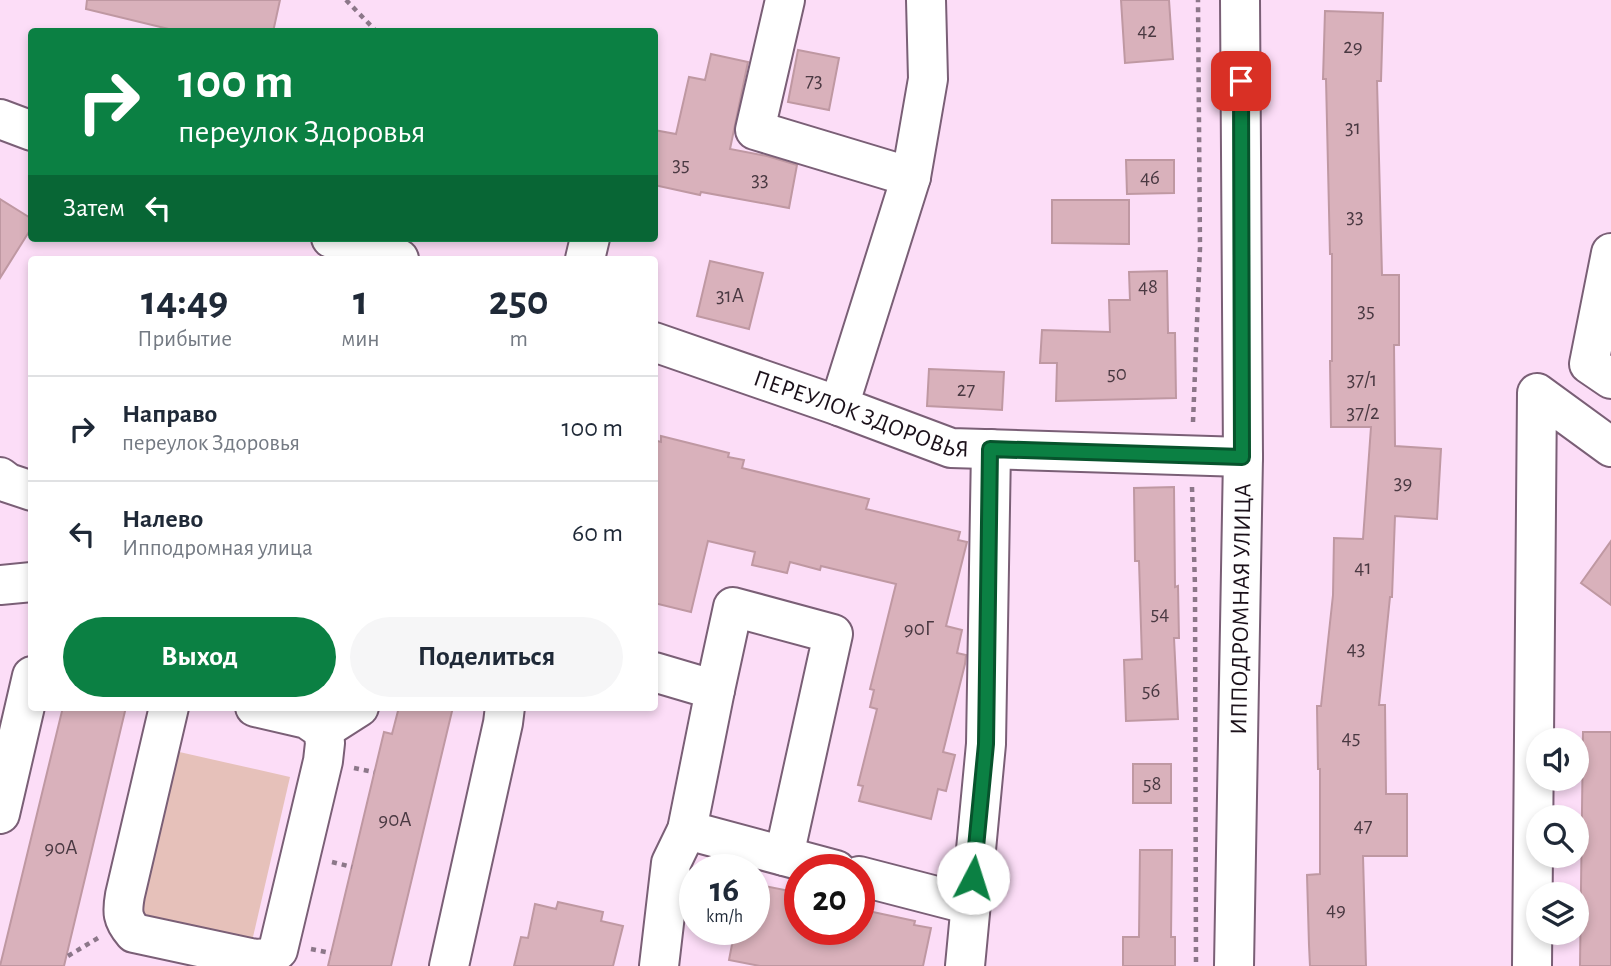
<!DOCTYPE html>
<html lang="ru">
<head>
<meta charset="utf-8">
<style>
  :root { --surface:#fff; --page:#f6f6f7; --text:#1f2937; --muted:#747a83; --line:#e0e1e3; --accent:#0b8043 }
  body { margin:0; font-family:"Alegreya Sans",sans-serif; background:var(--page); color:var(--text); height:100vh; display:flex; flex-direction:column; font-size:26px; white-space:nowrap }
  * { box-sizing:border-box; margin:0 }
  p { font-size:23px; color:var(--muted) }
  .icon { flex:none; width:38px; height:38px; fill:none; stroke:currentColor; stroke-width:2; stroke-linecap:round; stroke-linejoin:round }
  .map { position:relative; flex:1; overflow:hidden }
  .side { position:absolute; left:28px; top:256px; width:630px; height:455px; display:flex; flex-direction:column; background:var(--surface); border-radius:7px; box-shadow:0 4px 10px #0003 }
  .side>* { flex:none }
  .guide { position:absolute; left:28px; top:28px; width:630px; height:214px; border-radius:7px; box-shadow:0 4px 10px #0003; background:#0b8043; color:#fff; overflow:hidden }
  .tools { position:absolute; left:1526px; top:728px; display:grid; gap:14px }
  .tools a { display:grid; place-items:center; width:63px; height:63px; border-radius:50%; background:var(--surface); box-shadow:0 4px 10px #0003; font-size:35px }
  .speed { position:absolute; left:679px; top:854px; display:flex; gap:14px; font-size:35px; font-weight:700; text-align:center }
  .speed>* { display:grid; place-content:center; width:91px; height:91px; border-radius:50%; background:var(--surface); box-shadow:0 4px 10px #0003; line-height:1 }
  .speed small { font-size:18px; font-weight:400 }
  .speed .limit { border:10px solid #d22; background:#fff; color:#111 }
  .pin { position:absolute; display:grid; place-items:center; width:60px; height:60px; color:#fff; margin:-30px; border-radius:14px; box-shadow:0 4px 10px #0006 }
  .me { position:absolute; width:77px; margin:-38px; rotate:5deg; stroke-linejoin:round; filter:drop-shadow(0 0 5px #0008) }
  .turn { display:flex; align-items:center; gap:24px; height:147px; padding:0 35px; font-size:32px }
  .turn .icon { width:91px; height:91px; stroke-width:2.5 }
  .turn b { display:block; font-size:49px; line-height:60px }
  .then { display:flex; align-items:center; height:66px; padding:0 35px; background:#0003; gap:14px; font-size:26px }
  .eta { display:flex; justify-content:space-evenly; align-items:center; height:119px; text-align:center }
  .eta b { font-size:42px; font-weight:600; line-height:49px }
  .button { display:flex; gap:14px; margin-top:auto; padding:14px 35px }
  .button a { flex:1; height:80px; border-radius:42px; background:var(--accent); color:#fff; font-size:28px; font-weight:600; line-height:80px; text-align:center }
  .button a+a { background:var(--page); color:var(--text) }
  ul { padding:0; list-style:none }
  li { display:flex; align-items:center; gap:21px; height:105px; padding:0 35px; border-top:2px solid var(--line) }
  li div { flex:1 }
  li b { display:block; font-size:26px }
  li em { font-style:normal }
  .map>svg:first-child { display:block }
</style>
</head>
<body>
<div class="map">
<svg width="1611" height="966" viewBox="0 0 1611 966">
  <rect width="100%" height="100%" fill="#fcddf7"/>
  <polygon fill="#e6c1ba" points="175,751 290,777 250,950 135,924"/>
  <g fill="#d9b1bb" stroke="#bf98a2" stroke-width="2">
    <polygon points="87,0 280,0 273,32 181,32 86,9"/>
    <polygon points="1121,0 1169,0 1173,59 1125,63"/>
    <polygon points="1325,11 1383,13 1381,81 1377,81 1382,275 1399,275 1399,345 1394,345 1395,446 1441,449 1437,519 1395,516 1392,597 1390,597 1379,705 1385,705 1386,794 1407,794 1407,856 1363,856 1366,966 1310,966 1309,945 1307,875 1320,874 1320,769 1318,769 1317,706 1321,706 1333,595 1334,538 1363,539 1371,427 1331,427 1330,361 1332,361 1332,254 1330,254 1326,79 1323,79"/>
    <polygon points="798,50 839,58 829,110 788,102"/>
    <polygon points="711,54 748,62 730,149 767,156 797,165 789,208 701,192 700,195 654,185 654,130 676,134 689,77 705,80"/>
    <polygon points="1126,160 1174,160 1174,193 1127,194"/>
    <polygon points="0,199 32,219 32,227 0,278"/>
    <polygon points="1052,200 1129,200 1129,244 1052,243"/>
    <polygon points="710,261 763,273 749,329 697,316"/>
    <polygon points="1167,271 1168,333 1175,333 1176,398 1056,401 1057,363 1040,363 1042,330 1110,332 1109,300 1130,300 1129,272"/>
    <polygon points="929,369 1004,372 1002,410 927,406"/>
    <polygon points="661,436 729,453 728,457 744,460 742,468 869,499 866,509 960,532 958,540 967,542 946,626 962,630 957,653 966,655 965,664 943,752 955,755 946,791 938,789 931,819 859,801 863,786 858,785 877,709 870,707 874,690 870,689 896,584 821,566 820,570 790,562 787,573 752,565 755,552 708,541 691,612 654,603 654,440 661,442"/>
    <polygon points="1174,487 1175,587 1178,586 1179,638 1174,638 1178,719 1126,721 1124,660 1142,659 1139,561 1135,561 1134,488"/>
    <polygon points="1611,541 1611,605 1581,583"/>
    <polygon points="63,707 126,707 64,966 0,966"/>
    <polygon points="399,707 453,707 391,966 328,966 384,732 392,734"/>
    <polygon points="1583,732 1611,732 1611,966 1580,966"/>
    <rect x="1133" y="764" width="38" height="39"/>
    <polygon points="1140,850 1172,850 1171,937 1175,937 1175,966 1123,966 1123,937 1139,937"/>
    <polygon points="759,885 800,893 800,929 859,929 859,909 915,921 914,925 931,928 923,966 760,966 729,960 735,929 754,929 754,888 758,889"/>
    <polygon points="558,902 603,912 601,921 623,926 613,966 514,966 521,937 528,938 535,904 556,909"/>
  </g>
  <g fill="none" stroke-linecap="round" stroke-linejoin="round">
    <defs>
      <g id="minor">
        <polyline points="785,0 755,130 911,177"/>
        <polyline points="0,119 32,131"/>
        <polyline points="331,238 399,259"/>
        <polyline points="1611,253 1589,364 1611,379"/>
        <polyline points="585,259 590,238"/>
        <path id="s1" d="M654,342L839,406L951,448L1243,457"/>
        <polyline points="839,406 911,177 928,79 926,0"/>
        <polyline points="0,477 8,483 32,491"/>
        <polyline points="0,585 32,582"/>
        <polyline points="654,672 715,690 687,830 671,863 659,966"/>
        <polyline points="715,690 733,607 833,634 784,856"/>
        <path d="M169,707L125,895C122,912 122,919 134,933L255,959L269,958L278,950L323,761L325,743L323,730L307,719L255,707"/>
        <polyline points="323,730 359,707"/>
        <polyline points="0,814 32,676"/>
        <polyline points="687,830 836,870"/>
        <polyline points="859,876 971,905"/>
        <polyline points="449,966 503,723 505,707"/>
        <polyline points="965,966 986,744 991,449"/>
        <path id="s2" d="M1234,966L1243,457L1240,0"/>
        <polyline points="1532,966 1537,393 1611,447"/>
      </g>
    </defs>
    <use href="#minor" stroke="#7a5f76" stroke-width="42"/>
    <g stroke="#8c7789" stroke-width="4.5" stroke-dasharray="5 5" stroke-linecap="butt">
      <polyline points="346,0 377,32"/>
      <polyline points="1193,422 1200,248 1198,0"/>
      <polyline points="1192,487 1195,586 1196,966"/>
      <polyline points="354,768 374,772"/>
      <polyline points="332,862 352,867"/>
      <polyline points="311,949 331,953"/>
      <polyline points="68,956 98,938"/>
    </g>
    <use href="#minor" stroke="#fff" stroke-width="38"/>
  </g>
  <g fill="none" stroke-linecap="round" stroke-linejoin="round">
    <defs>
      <polyline id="route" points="973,878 986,744 990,449 1242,457 1241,81"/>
    </defs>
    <use href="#route" stroke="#07532c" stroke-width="18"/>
    <use href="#route" stroke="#0b8043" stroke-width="12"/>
  </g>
  <g text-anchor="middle" stroke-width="5" stroke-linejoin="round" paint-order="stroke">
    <g font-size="21" fill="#4a3942">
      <text x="1147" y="37">42</text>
      <text x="1353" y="53">29</text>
      <text x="814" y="87">73</text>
      <text x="1353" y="134">31</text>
      <text x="681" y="171">35</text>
      <text x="1150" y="184">46</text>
      <text x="760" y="186">33</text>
      <text x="1355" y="223">33</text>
      <text x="1148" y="293">48</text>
      <text x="730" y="302">31А</text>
      <text x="1366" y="317">35</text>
      <text x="1117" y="380">50</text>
      <text x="1362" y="386">37/1</text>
      <text x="966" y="396">27</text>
      <text x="1363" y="419">37/2</text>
      <text x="1403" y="489">39</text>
      <text x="1363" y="574">41</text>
      <text x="1160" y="620">54</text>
      <text x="919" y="635">90Г</text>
      <text x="1356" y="655">43</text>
      <text x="1151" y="697">56</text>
      <text x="1351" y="744">45</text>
      <text x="1152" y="790">58</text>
      <text x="395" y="826">90А</text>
      <text x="1363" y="832">47</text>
      <text x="61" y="854">90А</text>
      <text x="1336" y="916">49</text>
    </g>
    <g font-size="24" fill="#1b111a" stroke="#fcddf7">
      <text dy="8" stroke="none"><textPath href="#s1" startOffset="220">ПЕРЕУЛОК ЗДОРОВЬЯ</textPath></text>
      <text dy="8" stroke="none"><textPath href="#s2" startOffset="357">ИППОДРОМНАЯ УЛИЦА</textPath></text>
    </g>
  </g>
</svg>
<div class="tools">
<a><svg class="icon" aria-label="sound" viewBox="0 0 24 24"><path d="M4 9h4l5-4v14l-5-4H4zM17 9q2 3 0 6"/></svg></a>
<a><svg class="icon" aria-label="search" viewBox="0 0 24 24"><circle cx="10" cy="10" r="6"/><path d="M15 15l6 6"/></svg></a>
<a><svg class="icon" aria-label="layers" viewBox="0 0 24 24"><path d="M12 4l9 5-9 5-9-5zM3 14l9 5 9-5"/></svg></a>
</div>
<div class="speed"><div>16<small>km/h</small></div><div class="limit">20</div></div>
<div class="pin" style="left:1241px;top:81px;background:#d93025"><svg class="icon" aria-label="arrive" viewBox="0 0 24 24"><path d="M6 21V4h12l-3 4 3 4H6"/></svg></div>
<svg class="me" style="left:973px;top:878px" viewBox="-20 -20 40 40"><circle r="19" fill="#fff"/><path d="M0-13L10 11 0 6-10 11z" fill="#0b8043"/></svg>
<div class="guide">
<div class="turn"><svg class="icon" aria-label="right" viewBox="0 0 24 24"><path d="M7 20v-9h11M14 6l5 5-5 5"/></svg><div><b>100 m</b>переулок Здоровья</div></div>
<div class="then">Затем<svg class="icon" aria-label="left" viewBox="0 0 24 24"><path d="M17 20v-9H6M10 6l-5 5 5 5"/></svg></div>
</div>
<section class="side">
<div class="eta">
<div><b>14:49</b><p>Прибытие</p></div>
<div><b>1</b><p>мин</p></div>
<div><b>250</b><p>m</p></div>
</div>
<ul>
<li><svg class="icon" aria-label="right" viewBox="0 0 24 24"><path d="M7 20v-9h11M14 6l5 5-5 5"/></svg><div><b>Направо</b><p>переулок Здоровья</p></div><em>100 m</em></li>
<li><svg class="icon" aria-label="left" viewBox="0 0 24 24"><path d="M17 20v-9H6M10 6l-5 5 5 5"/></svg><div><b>Налево</b><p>Ипподромная улица</p></div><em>60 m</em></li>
</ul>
<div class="button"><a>Выход</a><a>Поделиться</a></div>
</section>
</div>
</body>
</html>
